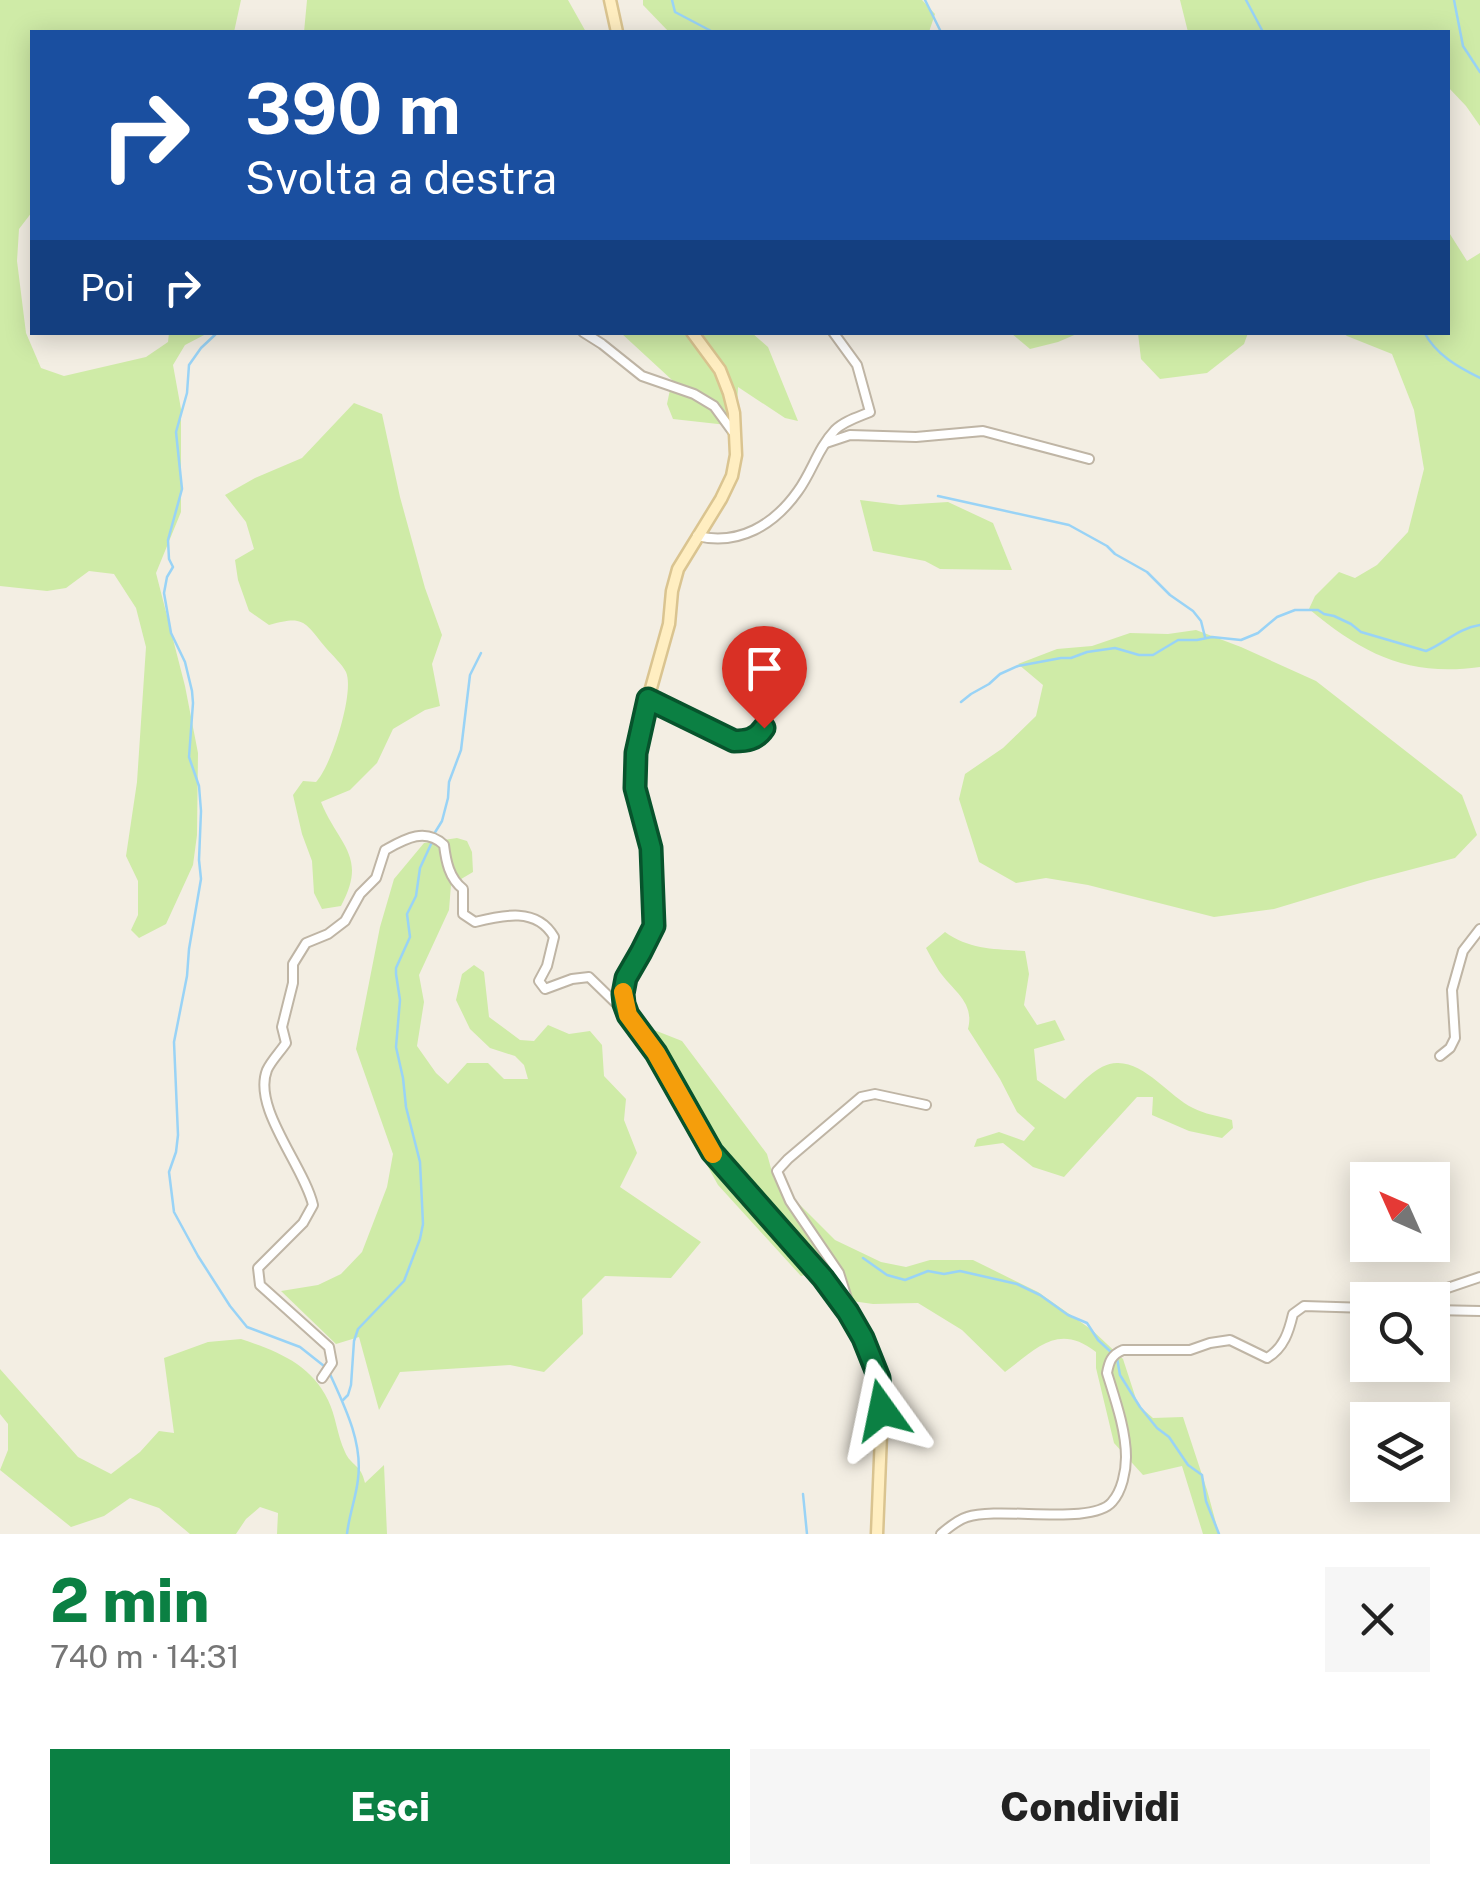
<!DOCTYPE html>
<html lang="it">
<head>
<meta charset="utf-8">
<style>
  :root { --surface:#fff; --page:#f6f6f6; --text:#222; --muted:#767676; --accent:#0b8043 }
  body { margin:0; font-family:"Public Sans",sans-serif; background:var(--page); color:var(--text); height:100vh; display:flex; flex-direction:column; font-size:38px; white-space:nowrap }
  * { box-sizing:border-box; margin:0 }
  p { font-size:32px; color:var(--muted) }
  .icon { flex:none; width:55px; height:55px; fill:none; stroke:currentColor; stroke-width:2; stroke-linecap:round; stroke-linejoin:round }
  .map { position:relative; height:1534px; overflow:hidden }
  .drawer { display:flex; flex-direction:column; background:var(--surface); flex:1 }
  .drawer>* { flex:none }
  .top-card { position:absolute; left:30px; top:30px; width:1420px; height:305px; border-radius:0px; box-shadow:0 5px 25px #0003; background:#1a4fa0; color:#fff; overflow:hidden }
  .needle { width:65px; rotate:315deg }
  .buttons { position:absolute; left:1350px; top:1162px; display:grid; gap:20px }
  .buttons a { display:grid; place-items:center; width:100px; height:100px; border-radius:0px; background:var(--surface); box-shadow:0 5px 25px #0003; font-size:50px }
  .pin { position:absolute; display:grid; place-items:center; width:85px; height:85px; color:#fff; margin:-102px -42px; border-radius:50% 50% 50% 0; rotate:-45deg; box-shadow:0 0 10px #0007 }
  .pin .icon { rotate:45deg }
  .me { position:absolute; width:110px; margin:-55px; rotate:348deg; stroke-linejoin:round; filter:drop-shadow(0 0 8px #0008) }
  .turn { display:flex; align-items:center; gap:35px; height:210px; padding:0 50px; font-size:45px }
  .turn .icon { width:130px; height:130px; stroke-width:2.5 }
  .turn b { display:block; font-size:70px; line-height:85px }
  .then { display:flex; align-items:center; height:95px; padding:0 50px; background:#0003; gap:20px; font-size:38px }
  .round { display:grid; place-items:center; flex:none; width:105px; height:105px; border-radius:0px; background:var(--page) }
  .overview { display:flex; align-items:center; justify-content:space-between; height:170px; padding:0 50px }
  h1 { font-size:60px; font-weight:800; line-height:75px; color:var(--accent) }
  .primary-button { display:flex; gap:20px; margin-top:auto; padding:20px 50px }
  .primary-button a { flex:1; height:115px; border-radius:0px; background:var(--accent); color:#fff; font-size:40px; font-weight:800; line-height:115px; text-align:center }
  .primary-button a+a { background:var(--page); color:var(--text) }
  .map>svg:first-child { display:block }
</style>
</head>
<body>
<div class="map">
<svg width="1480" height="1534" viewBox="0 0 1480 1534">
  <rect width="100%" height="100%" fill="#f3eee3"/>
  <g fill="#cfeba7">
    <polygon points="0,0 241,0 234,32 32,32 32,212 19,229 17,261 26,333 41,368 64,376 146,357 168,342 169,333 208,333 185,345 173,365 181,409 181,512 156,573 185,686 198,753 197,835 193,865 166,924 139,938 131,930 138,915 138,881 126,856 137,782 146,647 136,608 114,574 89,571 66,588 47,591 0,586"/>
    <polygon points="307,0 568,0 586,32 304,32"/>
    <polygon points="643,0 922,0 935,14 929,32 669,32 643,5"/>
    <polygon points="1180,0 1480,0 1480,126 1466,106 1448,87 1448,32 1188,32"/>
    <path d="M1448,231L1467,261L1480,253V667C1408,677 1363,654 1309,609L1315,596L1339,572L1355,578L1377,565L1408,532L1424,469L1414,410L1392,354L1347,336L1343,333L1448,332Z"/>
    <polygon points="621,333 752,333 768,347 798,421 785,418 738,387 736,426 673,419 667,404 672,380"/>
    <polygon points="1011,333 1079,333 1058,342 1030,349"/>
    <polygon points="1138,333 1138,332 1248,333 1244,344 1207,373 1160,379 1141,359"/>
    <path d="M354,403L382,414L400,497L425,588L442,635L432,664L440,706L425,710L393,729L377,763L350,790L321,802C339,846 368,856 341,906L322,909L314,893L312,861L302,834L293,795L303,781L316,782C331,767 355,692 346,672C342,664 332,655 326,648C304,621 304,615 269,625L249,611L238,580L235,560L254,549L246,522L225,495L255,478L302,458Z"/>
    <polygon points="860,500 900,505 948,502 993,523 1012,570 940,569 925,561 873,551"/>
    <polygon points="1196,630 1241,647 1316,681 1462,795 1477,835 1455,858 1367,881 1274,909 1214,917 1088,885 1046,878 1016,883 979,862 959,799 965,774 1003,748 1036,716 1043,685 1018,664 1057,649 1092,646 1130,633 1168,634"/>
    <polygon points="457,838 467,841 472,852 473,872 451,885 449,910 419,975 424,1002 417,1046 436,1073 448,1084 467,1063 488,1063 504,1079 528,1079 524,1065 515,1056 490,1048 470,1029 456,1000 462,974 474,965 484,972 489,1017 520,1040 534,1041 548,1025 569,1034 590,1031 602,1045 604,1076 626,1099 624,1120 637,1153 620,1187 701,1242 671,1278 605,1276 582,1299 583,1334 544,1372 510,1365 400,1372 379,1410 359,1337 336,1344 281,1291 318,1285 341,1274 362,1252 387,1187 393,1154 356,1049 380,927 394,879 424,843"/>
    <path d="M945,932C970,950 996,949 1025,951L1029,974L1024,1005L1037,1025L1055,1020L1065,1040L1034,1049L1037,1080L1065,1099C1079,1086 1097,1063 1117,1063C1145,1062 1170,1097 1193,1108C1204,1114 1219,1116 1232,1120L1233,1128L1222,1138L1189,1131L1152,1115L1153,1097H1137L1064,1177L1033,1167L1003,1143L974,1147L977,1139L999,1132L1024,1141L1035,1128L1017,1112L1000,1079L968,1029C975,1002 953,991 939,971C934,963 930,955 926,948Z"/>
    <path d="M644,1026L682,1041L767,1154L774,1179L835,1240L881,1262L906,1267L930,1260H973L1038,1292L1092,1330L1123,1359L1138,1405L1153,1418L1183,1417L1207,1490L1219,1534H1203L1182,1466L1143,1475L1114,1443L1096,1368V1352C1058,1322 1036,1349 1005,1372L962,1330L918,1303L873,1304L845,1300L820,1271L801,1276L718,1185L692,1138Z"/>
    <path d="M241,1339C277,1351 311,1364 328,1400C336,1416 337,1435 345,1452C351,1466 361,1464 365,1483L384,1465L387,1534H277L278,1513L260,1507L246,1519L236,1534H190L159,1508L130,1498L104,1516L71,1527L0,1470L8,1450V1424L0,1414V1369L78,1457L111,1474L140,1452L159,1431L174,1433L164,1358L208,1342Z"/>
  </g>
  <g fill="none" stroke-linecap="round" stroke-linejoin="round">
    <g stroke="#99d3f6" stroke-width="2.5">
      <polyline points="672,0 675,12 713,32"/>
      <polyline points="925,0 941,32"/>
      <polyline points="1246,0 1263,32"/>
      <polyline points="1454,0 1463,46 1480,72"/>
      <polyline points="218,332 201,348 189,365 187,393 176,432 182,489 168,540 169,559 173,567 167,577 164,593 171,633 185,662 192,691 193,703 189,757 199,786 201,811 199,860 201,879 189,949 187,976 174,1042 178,1135 176,1152 169,1172 174,1212 198,1256 230,1306 247,1327 300,1347 324,1366"/>
      <path d="M1424,332C1436,355 1458,367 1480,378"/>
      <polyline points="938,496 1069,525 1107,546 1115,554 1147,572 1170,595 1193,611 1201,621 1205,637"/>
      <path d="M961,702L971,694L989,684L1000,674L1018,666L1061,658H1071L1087,652L1115,648L1139,655H1153L1178,640H1197L1212,637L1241,640L1258,633L1277,617L1295,610H1318L1324,614L1334,616L1351,624L1361,632L1426,651C1445,643 1459,628 1480,625"/>
      <polyline points="434,834 442,821 448,798 449,782 461,750 470,675 481,653"/>
      <polyline points="863,1258 887,1275 905,1280 928,1271 944,1274 960,1271 1017,1284 1040,1295 1068,1315 1087,1323 1098,1340 1111,1352"/>
      <polyline points="1117,1358 1120,1375 1140,1407 1157,1428 1169,1437 1188,1465 1202,1475 1206,1501 1219,1534"/>
      <path d="M329,1372C344,1405 363,1442 358,1479C356,1498 349,1515 347,1534"/>
      <polyline points="343,1400 348,1395 351,1385 354,1341 358,1329 404,1281 420,1239 423,1224 420,1162 406,1107 403,1078 396,1047 400,1000 396,974 396,968 410,937 407,914 416,896 420,868 432,842"/>
      <polyline points="803,1494 807,1534"/>
    </g>
    <defs>
      <g id="street">
        <polyline points="583,332 602,344 642,376 694,394 714,406 733,432"/>
        <polyline points="826,443 850,435 916,437 983,431 1089,459"/>
        <path d="M697,536C739,546 774,525 798,491C812,472 818,448 835,430C844,421 858,417 870,412L857,365L833,332"/>
        <path d="M648,699L734,741C751,741 759,736 768,721"/>
        <polyline points="1440,1056 1450,1048 1455,1038 1452,990 1463,951 1480,929"/>
        <polyline points="1412,1300 1480,1277"/>
        <polyline points="1432,1310 1480,1311"/>
        <polyline points="852,1314 839,1273 790,1201 777,1171 788,1159 861,1097 875,1094 926,1105"/>
        <path d="M322,1378L332,1363L329,1347L260,1285L258,1268L303,1223L313,1205C304,1166 252,1108 267,1070C271,1061 280,1052 286,1043L282,1027L293,983V964L306,943L328,934L345,921L360,894L376,878L385,850C405,839 425,827 444,845C446,861 449,878 463,889V914L475,922C503,915 537,907 554,937L547,966L539,981L545,989L572,979L589,977L625,1012"/>
        <path d="M941,1534C948,1528 957,1520 967,1517C1000,1506 1092,1526 1112,1502C1122,1491 1126,1471 1126,1457C1126,1430 1115,1399 1107,1373C1109,1362 1111,1355 1123,1350H1190L1210,1343L1230,1340L1267,1358C1284,1348 1289,1331 1293,1314L1304,1306L1368,1308"/>
      </g>
      <g id="secondary">
        <polyline points="610,0 617,32"/>
        <polyline points="692,332 720,370 729,393 734,413 736,455 732,476 721,499 678,569 672,591 669,624 648,699 635,753 635,788 651,848 653,926 641,952 626,977 623,994 624,1004 628,1015 656,1053 712,1152 823,1278 848,1313 863,1338 879,1378 882,1410 877,1534"/>
      </g>
    </defs>
    <use href="#street" stroke="#bfb5a5" stroke-width="12"/>
    <use href="#secondary" stroke="#dac490" stroke-width="15"/>
    <use href="#street" stroke="#fff" stroke-width="8"/>
    <use href="#secondary" stroke="#ffeec1" stroke-width="10"/>
  </g>
  <g fill="none" stroke-linecap="round" stroke-linejoin="round">
    <defs>
      <path id="route" d="M764,728C756,740 746,741 734,741L648,699L636,753L635,788L651,848L654,926L641,952L626,978L623,994L624,1004L628,1015L656,1053L712,1152L823,1278L848,1312L863,1338L879,1378L882,1410"/>
    </defs>
    <use href="#route" stroke="#07532c" stroke-width="25"/>
    <use href="#route" stroke="#0b8043" stroke-width="18"/>
    <polyline stroke="#f59e0b" stroke-width="18" points="623,992 628,1015 656,1053 713,1154"/>
  </g>
</svg>
<div class="buttons">
<a><svg class="needle" viewBox="-14 -14 28 28"><path d="M0-13l5 13h-10z" fill="#e53935"/><path d="M0 13l5-13h-10z" fill="#767676"/></svg></a>
<a><svg class="icon" aria-label="search" viewBox="0 0 24 24"><circle cx="10" cy="10" r="6"/><path d="M15 15l6 6"/></svg></a>
<a><svg class="icon" aria-label="layers" viewBox="0 0 24 24"><path d="M12 4l9 5-9 5-9-5zM3 14l9 5 9-5"/></svg></a>
</div>
<div class="pin" style="left:764px;top:728px;background:#d93025"><svg class="icon" aria-label="arrive" viewBox="0 0 24 24"><path d="M6 21V4h12l-3 4 3 4H6"/></svg></div>
<svg class="me" style="left:882px;top:1410px" viewBox="-20 -20 40 40"><path d="M0-17L14 15 0 8-14 15z" fill="#0b8043" stroke="#fff" stroke-width="4"/></svg>
<div class="top-card">
<div class="turn"><svg class="icon" aria-label="right" viewBox="0 0 24 24"><path d="M7 20v-9h11M14 6l5 5-5 5"/></svg><div><b>390 m</b>Svolta a destra</div></div>
<div class="then">Poi<svg class="icon" aria-label="right" viewBox="0 0 24 24"><path d="M7 20v-9h11M14 6l5 5-5 5"/></svg></div>
</div>
</div>
<section class="drawer">
<div class="overview"><div><h1>2 min</h1><p>740 m · 14:31</p></div><a class="round"><svg class="icon" aria-label="close" viewBox="0 0 24 24"><path d="M6 6l12 12M18 6L6 18"/></svg></a></div>
<div class="primary-button"><a>Esci</a><a>Condividi</a></div>
</section>
</body>
</html>
